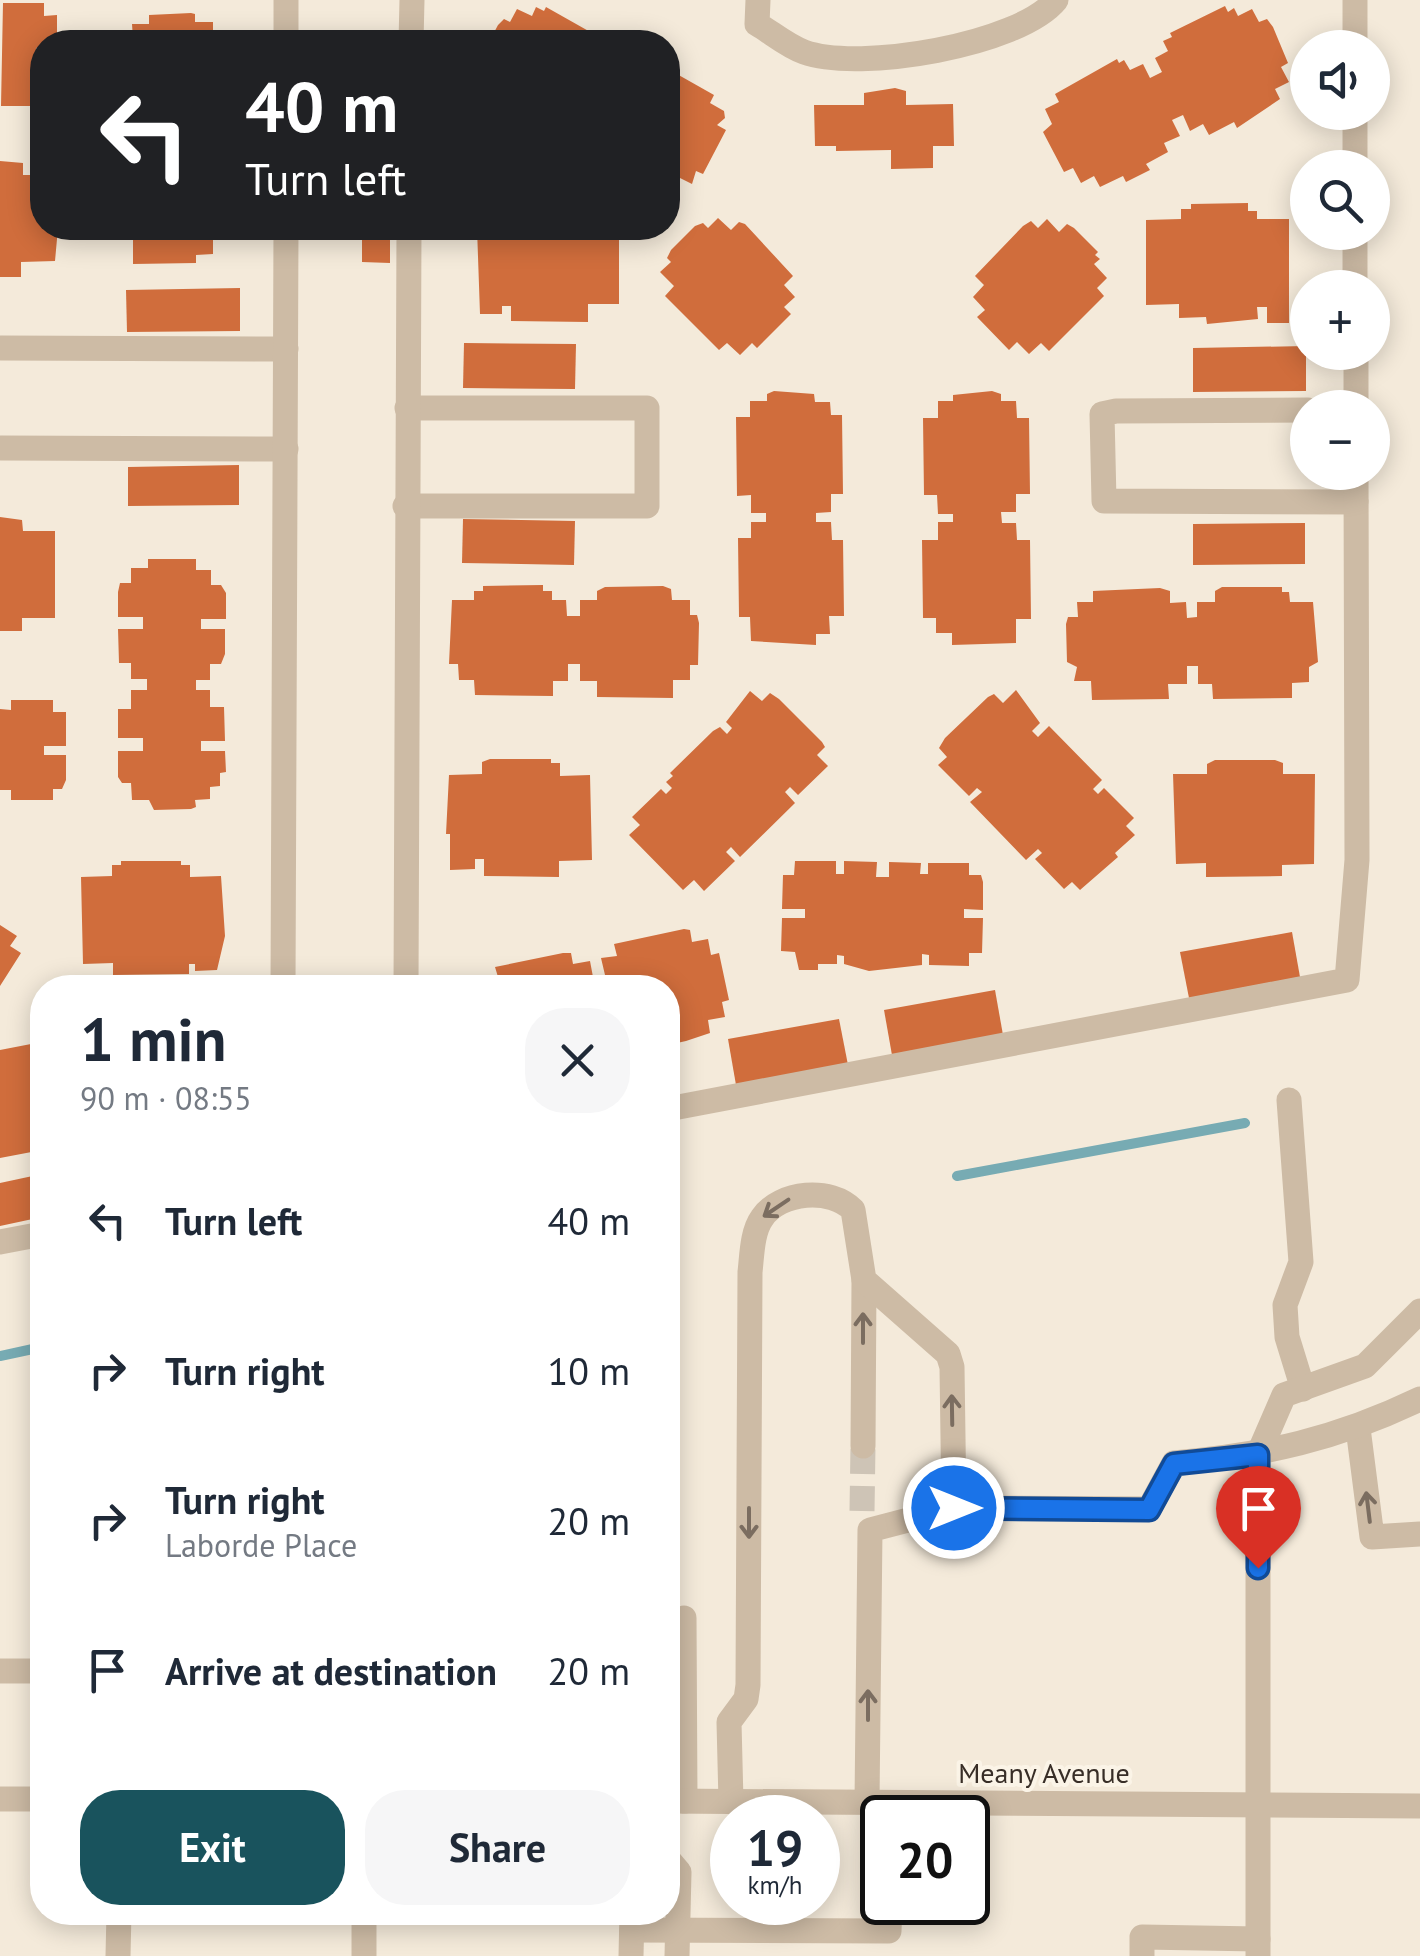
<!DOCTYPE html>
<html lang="en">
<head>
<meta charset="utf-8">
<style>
  :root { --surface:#fff; --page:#f6f6f7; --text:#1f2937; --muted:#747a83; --accent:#19535d }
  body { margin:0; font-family:"PT Sans",sans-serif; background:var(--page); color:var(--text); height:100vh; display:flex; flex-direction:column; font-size:38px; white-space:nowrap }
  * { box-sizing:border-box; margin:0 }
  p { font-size:32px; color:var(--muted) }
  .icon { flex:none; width:55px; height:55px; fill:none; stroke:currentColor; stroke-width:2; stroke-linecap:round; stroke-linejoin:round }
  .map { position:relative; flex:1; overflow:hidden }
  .side { position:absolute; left:30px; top:975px; width:650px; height:950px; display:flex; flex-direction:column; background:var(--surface); border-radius:40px; box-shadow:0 5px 25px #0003 }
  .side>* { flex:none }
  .hud { position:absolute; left:30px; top:30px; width:650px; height:210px; border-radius:40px; box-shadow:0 5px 25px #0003; background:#202124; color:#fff; overflow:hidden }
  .controls { position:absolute; left:1290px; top:30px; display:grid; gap:20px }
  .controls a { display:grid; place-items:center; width:100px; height:100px; border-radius:50%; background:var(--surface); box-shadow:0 5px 25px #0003; font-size:50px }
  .speed { position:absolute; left:710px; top:1795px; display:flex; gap:20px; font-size:50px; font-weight:700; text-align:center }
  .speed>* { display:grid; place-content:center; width:130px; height:130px; border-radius:50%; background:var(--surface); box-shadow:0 5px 25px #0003; line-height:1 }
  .speed small { font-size:25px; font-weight:400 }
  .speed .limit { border:5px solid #111; border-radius:15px; background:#fff; color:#111 }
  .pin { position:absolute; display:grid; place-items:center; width:85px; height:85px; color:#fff; margin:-102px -42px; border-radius:50% 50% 50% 0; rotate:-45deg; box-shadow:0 0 10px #0007 }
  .pin .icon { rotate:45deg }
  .me { position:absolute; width:110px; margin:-55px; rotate:90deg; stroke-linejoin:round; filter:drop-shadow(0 0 8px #0008) }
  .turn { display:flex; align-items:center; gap:35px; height:210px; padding:0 50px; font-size:45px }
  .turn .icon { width:130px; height:130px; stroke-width:2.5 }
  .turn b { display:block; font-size:70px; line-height:85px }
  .round { display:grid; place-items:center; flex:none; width:105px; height:105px; border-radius:40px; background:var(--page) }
  .headline { display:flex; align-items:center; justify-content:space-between; height:170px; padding:0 50px }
  h1 { font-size:60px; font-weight:600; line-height:75px }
  .button { display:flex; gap:20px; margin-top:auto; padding:20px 50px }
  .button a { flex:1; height:115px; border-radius:40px; background:var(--accent); color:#fff; font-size:40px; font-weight:600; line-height:115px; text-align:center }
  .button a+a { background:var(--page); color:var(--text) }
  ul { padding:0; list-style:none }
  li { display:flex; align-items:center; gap:30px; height:150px; padding:0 50px }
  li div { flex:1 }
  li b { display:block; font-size:38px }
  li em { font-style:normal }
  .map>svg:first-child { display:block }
</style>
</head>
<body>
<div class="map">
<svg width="1420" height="1956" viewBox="0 0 1420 1956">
  <rect width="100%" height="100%" fill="#f4eada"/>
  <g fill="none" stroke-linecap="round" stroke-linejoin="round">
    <g stroke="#77abb3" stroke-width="10">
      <polyline points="957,1176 1245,1123"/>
      <polyline points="0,1356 42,1347"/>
    </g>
  </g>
  <g fill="#d06d3c">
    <polygon points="3,3 44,3 44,16 57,15 57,42 36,48 36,59 42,59 42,106 1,106"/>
    <polygon points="1225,6 1228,12 1234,8 1238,16 1252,9 1259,22 1267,19 1273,27 1288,63 1281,67 1289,82 1275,89 1280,99 1237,128 1234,122 1209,135 1203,124 1190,131 1183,115 1172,120 1180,136 1164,143 1168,152 1146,164 1150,170 1126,182 1123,176 1100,187 1094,176 1081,183 1073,168 1064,172 1043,132 1052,124 1045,109 1059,102 1055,94 1117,59 1119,63 1124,60 1130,70 1143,64 1150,78 1162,72 1155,58 1168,51 1163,41 1172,37 1170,33"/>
    <polygon points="536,7 544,11 546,7 608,42 489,42 498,25 504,19 510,22 517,9 532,16"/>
    <polygon points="191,13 195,14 195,22 213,22 213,39 224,42 121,42 133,39 132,24 149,24 149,15"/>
    <polygon points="668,69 714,95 710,103 724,111 725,118 717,125 726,130 703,174 696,171 692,184 676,176 670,188"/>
    <polygon points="895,88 906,91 906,105 953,104 954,146 933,146 933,168 891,169 891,150 836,151 836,146 815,146 814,105 864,105 864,93"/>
    <polygon points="0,161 23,163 23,175 42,175 42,228 58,228 55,261 21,262 21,277 0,277"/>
    <polygon points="1248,203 1248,211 1257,211 1257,219 1289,219 1289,323 1267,323 1267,307 1257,307 1258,319 1207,324 1206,317 1179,318 1179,304 1146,305 1146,220 1181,219 1181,209 1191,209 1191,204"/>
    <polygon points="718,218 731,230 739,222 745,224 793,276 784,285 795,297 784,307 791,314 757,348 752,343 740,355 727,343 719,350 665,296 674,286 660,272 671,262 667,258 671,250 695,226 703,223 708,228"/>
    <polygon points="1047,219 1059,232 1067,224 1074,228 1098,252 1095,255 1100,259 1094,264 1107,278 1097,288 1104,296 1049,351 1041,343 1029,354 1017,342 1009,350 977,317 985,310 973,297 984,285 975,276 1023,226 1031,221 1038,228"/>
    <polygon points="121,228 221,228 221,239 213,239 213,254 196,255 196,263 133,264 133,238 121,238"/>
    <polygon points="362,228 390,228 390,263 362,262"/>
    <polygon points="477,228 619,228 619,304 588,304 588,322 511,321 511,306 502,306 502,314 480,314"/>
    <polygon points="240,288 240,331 127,332 126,290"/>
    <polygon points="464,343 576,344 575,389 463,388"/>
    <polygon points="1306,346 1306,391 1193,392 1193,348"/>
    <polygon points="774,391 814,394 815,402 830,402 831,415 842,415 843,494 831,494 831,512 816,513 816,522 831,522 832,540 843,540 844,616 829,616 830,634 816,634 816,645 751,641 750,617 739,617 738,538 751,538 751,522 766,522 766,513 751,513 751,495 737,496 736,417 750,417 750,401 767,401 767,394"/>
    <polygon points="992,391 1001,394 1001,401 1016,401 1017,418 1029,418 1030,494 1016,494 1016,512 1001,512 1002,523 1016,523 1017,540 1030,540 1031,619 1016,619 1016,643 952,645 952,633 936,633 936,618 923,618 922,540 938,540 938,522 953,522 953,514 938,514 937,495 924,495 923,418 938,418 938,401 953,401 953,395"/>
    <polygon points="239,465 239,505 128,506 128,467"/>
    <polygon points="0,517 22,520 23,531 55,531 55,618 22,618 22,631 0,631"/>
    <polygon points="463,519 575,521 574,565 462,563"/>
    <polygon points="1305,523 1305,564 1193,565 1193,524"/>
    <polygon points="148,559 196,559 196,570 211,570 211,585 221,585 226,593 226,619 201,619 201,629 225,629 225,654 221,664 210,664 210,680 196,680 196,690 210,690 210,707 224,707 225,741 201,741 201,751 225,751 226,772 220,773 220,786 210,787 210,799 195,800 196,807 191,809 154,810 149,800 132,800 131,783 122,783 118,777 118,751 143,751 143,738 118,738 118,709 131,709 131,690 147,690 147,679 131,679 131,663 119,663 118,629 143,629 143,617 118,617 118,592 120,583 131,583 131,568 148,568"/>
    <polygon points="543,585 543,591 552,591 552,600 566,600 567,616 580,616 580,600 597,600 597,591 605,587 663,586 671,589 672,600 690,600 690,615 697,615 699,623 698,665 690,665 690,680 673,680 673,698 597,697 597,681 580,681 580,664 568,664 568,681 553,681 553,696 475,695 474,680 459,680 458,664 449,664 452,600 474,600 474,591 483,591 483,586"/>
    <polygon points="1222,587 1282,587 1282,592 1289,592 1290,602 1313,602 1318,662 1309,667 1309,682 1292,683 1292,698 1213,699 1212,684 1198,684 1198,666 1187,666 1187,684 1168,684 1169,699 1092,700 1091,681 1074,681 1077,667 1067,662 1066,624 1068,617 1078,617 1077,602 1093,602 1093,591 1160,588 1170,591 1170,603 1186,602 1187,618 1197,617 1197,602 1215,602 1215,591"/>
    <polygon points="1016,690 1040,723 1032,731 1038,737 1049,726 1102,780 1093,789 1098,794 1104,788 1134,818 1126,826 1135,835 1115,853 1118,857 1080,890 1072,882 1064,889 1035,859 1042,853 1038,849 1026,860 970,802 982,792 977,788 969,796 938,765 947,757 939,748 945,738 988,697 994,694 1003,703"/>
    <polygon points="750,691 762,701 770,693 779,699 822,742 825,747 817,755 828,766 798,795 790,787 785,792 795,803 740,857 731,847 726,852 735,861 704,891 694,880 683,890 629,835 640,825 632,817 661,789 666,794 672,788 666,782 673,776 670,773 713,731 720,727 727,734 732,728 726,722"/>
    <polygon points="11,700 53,700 53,712 66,712 66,746 44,746 44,755 66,755 66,780 62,789 53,789 53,800 11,800 11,790 0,790 0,709 11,710"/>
    <polygon points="490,759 551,759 551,763 560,763 560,776 590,775 592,860 559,861 559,877 484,876 484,859 475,859 475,869 450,870 450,834 446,834 449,775 482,774 482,762"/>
    <polygon points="1215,760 1275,760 1283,763 1283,774 1315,774 1314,864 1282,865 1282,876 1206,877 1206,863 1176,864 1173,774 1207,774 1207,764"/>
    <polygon points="121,861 181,861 181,865 190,865 190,877 221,876 225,936 217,970 195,971 195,964 189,964 189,974 113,975 113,963 83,964 81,877 112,876 112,865 121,865"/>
    <polygon points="795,861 836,861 836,874 844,874 844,861 877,862 876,877 889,877 889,862 921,863 920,874 928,874 928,863 969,863 969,875 981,875 983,882 983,910 964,909 964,918 983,918 982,953 969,953 969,966 929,965 929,955 922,954 922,965 869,971 844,964 844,956 837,955 837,964 818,964 818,970 799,970 795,952 781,951 782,918 805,918 805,909 782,909 783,875 794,875"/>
    <polygon points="0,925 17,936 10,946 21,953 0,986"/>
    <polygon points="684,929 690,930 692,942 708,939 711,955 719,953 729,1000 722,1002 725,1017 708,1020 710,1033 686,1041 668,1045 668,988 482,988 480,981 498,977 495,967 563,953 571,953 573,964 590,961 593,977 605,975 601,958 617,956 614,944"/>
    <polygon points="1292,932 1300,977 1189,998 1180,952"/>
    <polygon points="995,990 1003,1035 892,1055 884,1010"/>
    <polygon points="839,1019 848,1065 736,1085 728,1039"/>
    <polygon points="31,1044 37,1045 42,1054 42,1150 0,1158 0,1050"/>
    <polygon points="42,1174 42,1217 0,1226 0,1183"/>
  </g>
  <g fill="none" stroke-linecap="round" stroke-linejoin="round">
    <polyline stroke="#cec4b6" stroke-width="25" stroke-dasharray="25 12" stroke-linecap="butt" points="862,1511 863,1446"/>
    <g stroke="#cdbba5" stroke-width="25">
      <polyline points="286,0 286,42"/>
      <path d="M758,0L757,24C771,32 787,46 804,52C859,72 1019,45 1056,0"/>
      <polyline points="1355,0 1355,48"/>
      <polyline points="411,42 412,0"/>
      <polyline points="1355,112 1355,168"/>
      <polyline points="1355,232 1355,288"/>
      <polyline points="0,348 286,349"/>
      <polyline points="1356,352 1356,408"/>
      <polyline points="1308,410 1116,411 1102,414 1104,501 1356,502"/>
      <polyline points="0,448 286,449"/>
      <polyline points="405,506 647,506 647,408 407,408"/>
      <polyline points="283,988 286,228"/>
      <polyline points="406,988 409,228"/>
      <polyline points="1289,1100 1301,1262 1285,1305 1287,1337 1303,1389"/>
      <polyline points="668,1109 1347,980 1357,860 1356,472"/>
      <polyline points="0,1242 42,1234"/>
      <polyline points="1358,1428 1372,1537 1420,1534"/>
      <polyline points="863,1446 864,1280"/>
      <path d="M954,1508L1149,1509L1174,1463C1265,1455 1337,1439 1420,1399"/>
      <polyline points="684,1618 685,1801"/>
      <polyline points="0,1671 42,1671"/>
      <polyline points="0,1799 42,1799"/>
      <polyline points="668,1801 1420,1806"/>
      <path d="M731,1802L729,1722L746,1699L748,1685L750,1272C752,1255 752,1232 762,1218C780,1191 831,1187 853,1210L864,1280L948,1354L952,1367L954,1508L870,1530L867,1802"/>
      <polyline points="668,1859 679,1872 677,1956"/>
      <polyline points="632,1930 889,1931 890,1902"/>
      <polyline points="118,1956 119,1912"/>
      <polyline points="364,1956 364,1912"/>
      <polyline points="631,1956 632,1912"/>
      <polyline points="1142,1956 1142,1937 1258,1939"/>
      <polyline points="1258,1956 1258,1455 1284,1395 1365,1366 1420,1311"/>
    </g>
  </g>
  <defs><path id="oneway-shaft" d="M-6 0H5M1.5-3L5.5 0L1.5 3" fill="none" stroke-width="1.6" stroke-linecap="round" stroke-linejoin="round" transform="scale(2.5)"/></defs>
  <g stroke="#7b6d60">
    <use href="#oneway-shaft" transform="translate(776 1208) rotate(146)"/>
    <use href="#oneway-shaft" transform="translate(863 1328) rotate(-90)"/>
    <use href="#oneway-shaft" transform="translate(952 1410) rotate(-91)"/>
    <use href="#oneway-shaft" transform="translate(1368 1507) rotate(-97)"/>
    <use href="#oneway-shaft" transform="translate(749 1523) rotate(90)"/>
    <use href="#oneway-shaft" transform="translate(868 1705) rotate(-90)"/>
  </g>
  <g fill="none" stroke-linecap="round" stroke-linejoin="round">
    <defs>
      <polyline id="route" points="954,1508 1149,1510 1174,1464 1258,1455 1258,1568"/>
    </defs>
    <use href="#route" stroke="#114b97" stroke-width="25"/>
    <use href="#route" stroke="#1a73e8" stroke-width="18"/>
  </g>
  <g text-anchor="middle" stroke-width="8" stroke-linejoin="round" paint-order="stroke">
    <g font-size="28" fill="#382e27" stroke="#fbf4e7">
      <text x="1044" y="1783">Meany Avenue</text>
    </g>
  </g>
</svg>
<div class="controls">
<a><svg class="icon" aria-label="sound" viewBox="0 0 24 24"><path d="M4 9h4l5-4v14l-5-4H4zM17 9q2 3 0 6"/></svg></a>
<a><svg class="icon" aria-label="search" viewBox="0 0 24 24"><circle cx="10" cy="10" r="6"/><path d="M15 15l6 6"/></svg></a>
<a>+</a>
<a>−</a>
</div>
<div class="speed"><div>19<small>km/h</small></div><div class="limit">20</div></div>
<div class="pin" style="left:1258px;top:1568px;background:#d93025"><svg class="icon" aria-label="arrive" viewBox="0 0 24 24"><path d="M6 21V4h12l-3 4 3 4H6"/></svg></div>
<svg class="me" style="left:954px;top:1508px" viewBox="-20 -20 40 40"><circle r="17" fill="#1a73e8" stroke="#fff" stroke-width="3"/><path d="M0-11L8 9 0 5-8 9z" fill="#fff"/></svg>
<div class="hud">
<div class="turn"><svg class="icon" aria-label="left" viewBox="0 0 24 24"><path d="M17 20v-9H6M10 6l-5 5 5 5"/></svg><div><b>40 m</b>Turn left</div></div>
</div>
<section class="side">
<div class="headline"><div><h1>1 min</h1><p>90 m · 08:55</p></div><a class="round"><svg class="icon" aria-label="close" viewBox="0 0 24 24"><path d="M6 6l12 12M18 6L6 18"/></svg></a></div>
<ul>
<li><svg class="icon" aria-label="left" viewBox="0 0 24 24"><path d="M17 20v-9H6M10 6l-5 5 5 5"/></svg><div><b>Turn left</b></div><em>40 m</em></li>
<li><svg class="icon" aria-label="right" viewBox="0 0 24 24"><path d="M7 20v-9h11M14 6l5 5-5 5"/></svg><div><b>Turn right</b></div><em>10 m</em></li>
<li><svg class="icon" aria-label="right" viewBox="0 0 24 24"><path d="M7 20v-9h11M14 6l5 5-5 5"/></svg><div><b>Turn right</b><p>Laborde Place</p></div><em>20 m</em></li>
<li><svg class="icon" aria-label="arrive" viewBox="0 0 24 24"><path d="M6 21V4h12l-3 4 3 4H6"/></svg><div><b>Arrive at destination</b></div><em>20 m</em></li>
</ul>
<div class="button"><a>Exit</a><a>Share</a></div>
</section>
</div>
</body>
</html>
